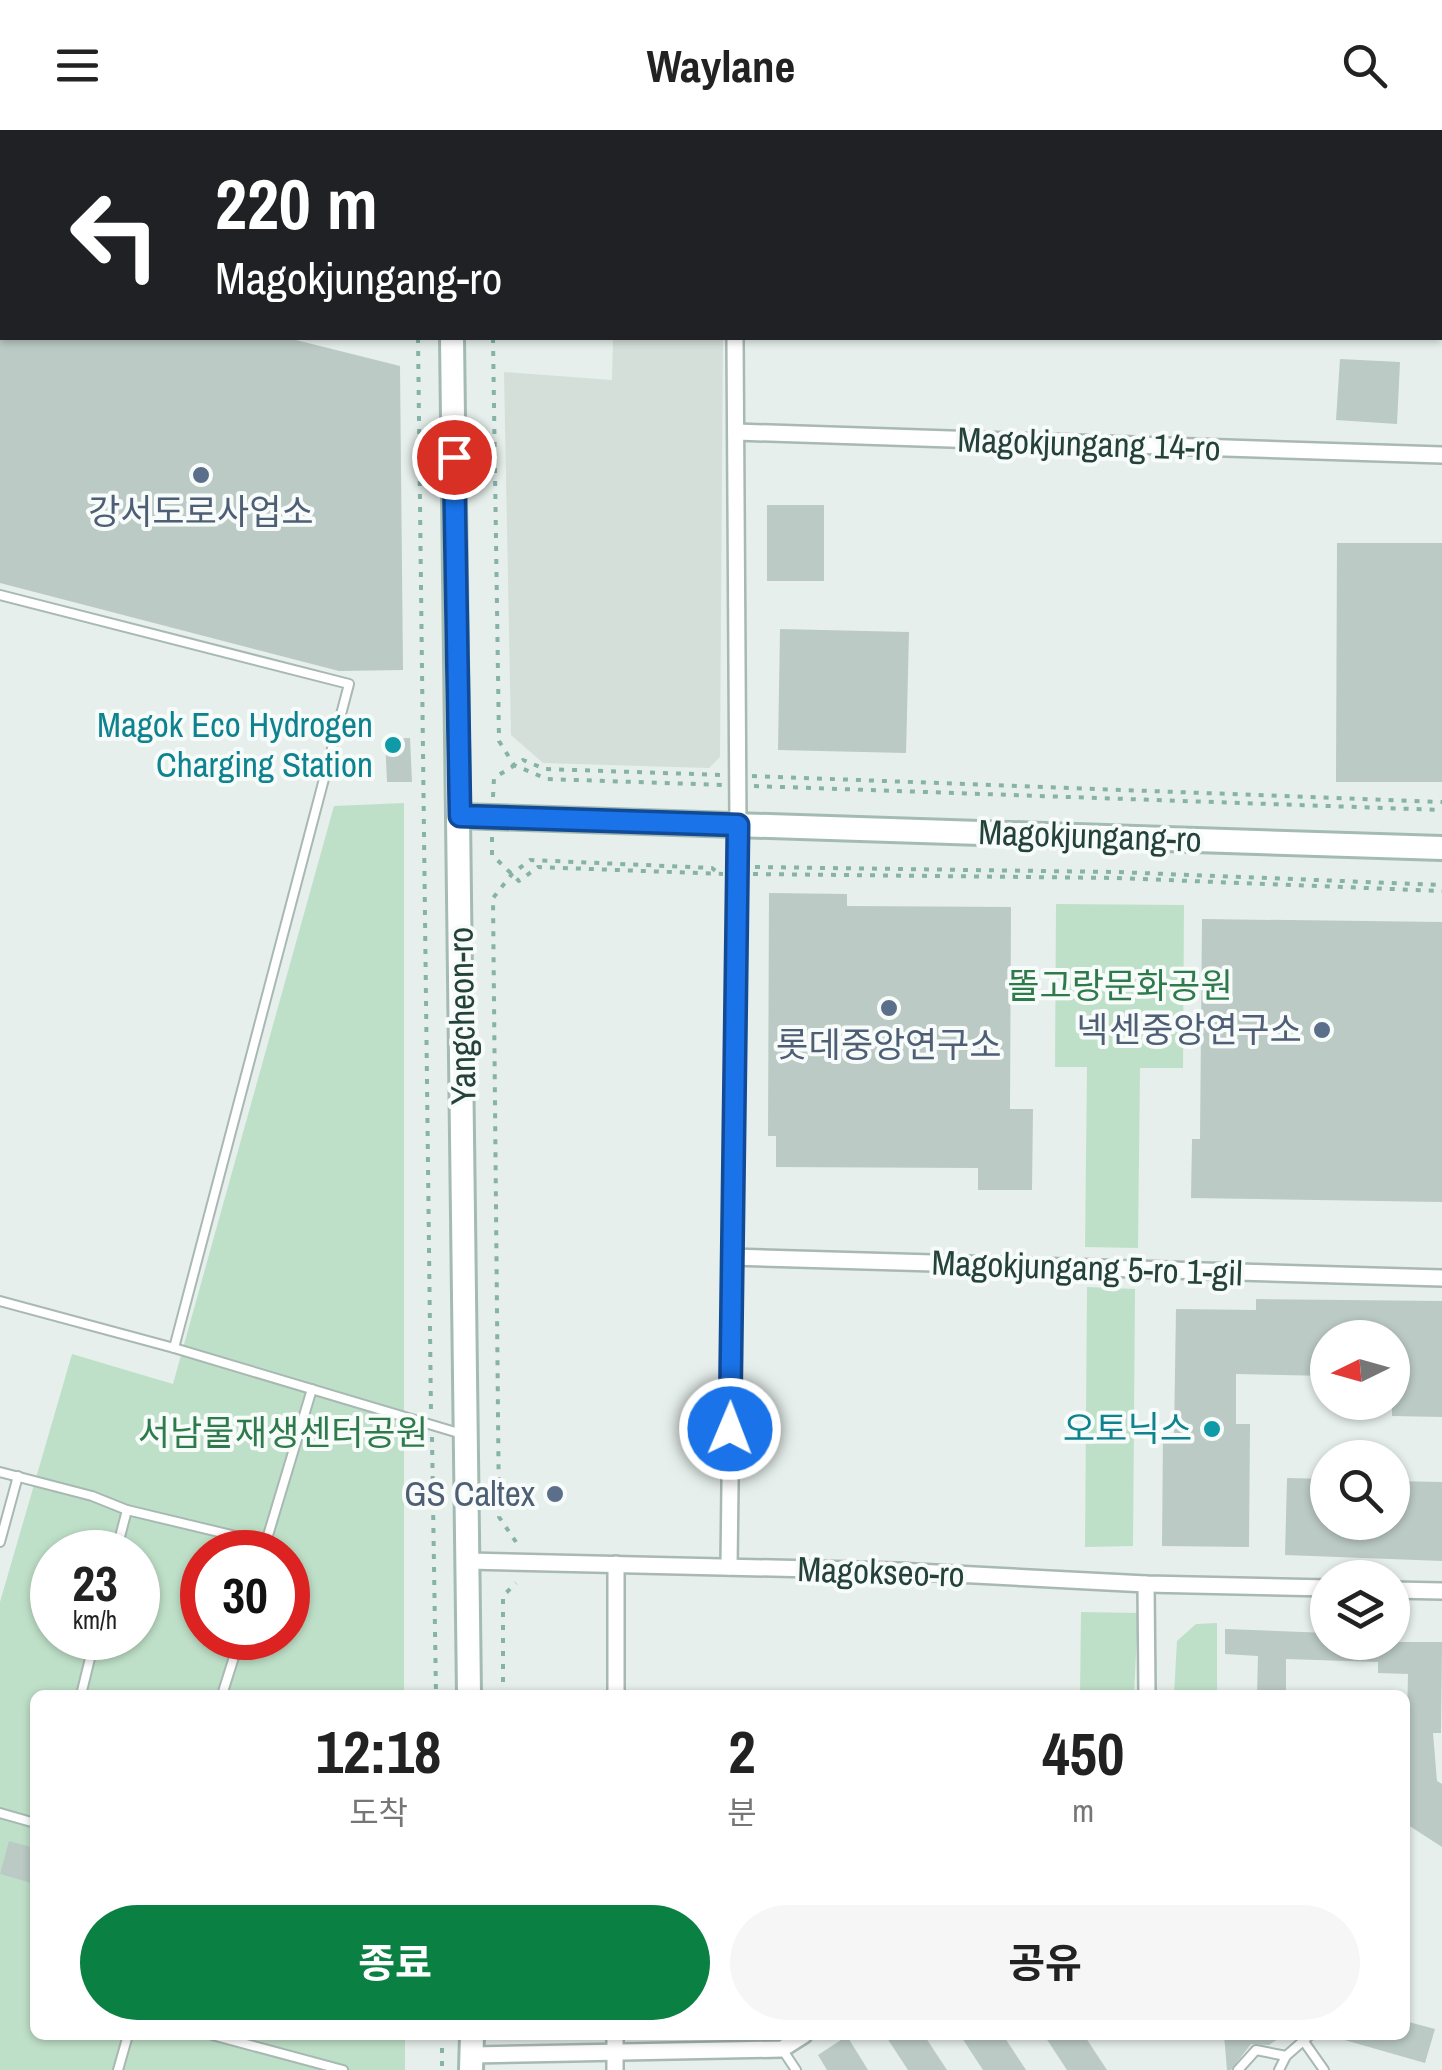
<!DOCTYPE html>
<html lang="ko">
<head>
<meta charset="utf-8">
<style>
  :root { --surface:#fff; --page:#f6f6f6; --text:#222; --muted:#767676; --accent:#0b8043 }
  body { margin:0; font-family:"Archivo Narrow","Noto Sans KR",sans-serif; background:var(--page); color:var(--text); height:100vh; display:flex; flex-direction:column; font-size:38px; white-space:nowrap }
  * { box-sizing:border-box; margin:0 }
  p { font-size:32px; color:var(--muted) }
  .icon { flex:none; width:55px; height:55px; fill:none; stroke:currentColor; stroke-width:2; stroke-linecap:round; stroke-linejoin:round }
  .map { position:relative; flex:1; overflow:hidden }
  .sheet { position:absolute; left:30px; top:1560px; width:1380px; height:350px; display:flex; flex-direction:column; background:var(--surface); border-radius:15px; box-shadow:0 2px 8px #0004 }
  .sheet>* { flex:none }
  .guide { position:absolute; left:0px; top:0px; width:1442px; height:210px; box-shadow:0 2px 8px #0004; background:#202124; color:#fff; overflow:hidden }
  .needle { width:65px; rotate:265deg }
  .fabs { position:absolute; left:1310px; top:1190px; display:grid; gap:20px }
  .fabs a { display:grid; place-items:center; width:100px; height:100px; border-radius:50%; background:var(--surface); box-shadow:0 2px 8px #0004; font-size:50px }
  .speed { position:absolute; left:30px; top:1400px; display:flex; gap:20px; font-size:50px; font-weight:700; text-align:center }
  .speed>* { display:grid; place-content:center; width:130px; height:130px; border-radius:50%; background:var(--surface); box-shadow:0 2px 8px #0004; line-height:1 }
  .speed small { font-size:25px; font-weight:400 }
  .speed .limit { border:15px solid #d22; background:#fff; color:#111 }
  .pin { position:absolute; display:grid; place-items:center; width:85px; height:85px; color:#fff; margin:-42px; border:5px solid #fff; border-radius:50%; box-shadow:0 2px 10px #0007 }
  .me { position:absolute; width:110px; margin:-55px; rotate:1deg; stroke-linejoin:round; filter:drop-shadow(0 0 8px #0008) }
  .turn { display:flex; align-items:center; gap:35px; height:210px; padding:0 50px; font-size:45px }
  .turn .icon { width:130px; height:130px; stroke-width:2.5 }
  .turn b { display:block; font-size:70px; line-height:85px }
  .eta { display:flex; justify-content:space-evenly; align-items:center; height:170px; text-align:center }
  .eta b { font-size:60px; font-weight:700; line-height:70px }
  .primary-button { display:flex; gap:20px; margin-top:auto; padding:20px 50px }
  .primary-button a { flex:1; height:115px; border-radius:60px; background:var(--accent); color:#fff; font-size:40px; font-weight:700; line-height:115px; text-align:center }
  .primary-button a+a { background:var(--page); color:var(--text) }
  header { display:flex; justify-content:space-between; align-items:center; height:130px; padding:0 50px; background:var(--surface); font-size:45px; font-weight:700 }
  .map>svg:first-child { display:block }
</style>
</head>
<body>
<header><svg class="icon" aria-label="menu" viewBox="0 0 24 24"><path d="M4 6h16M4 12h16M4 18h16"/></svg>Waylane<svg class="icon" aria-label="search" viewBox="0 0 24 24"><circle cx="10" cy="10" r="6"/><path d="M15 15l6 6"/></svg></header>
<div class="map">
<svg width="1442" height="1940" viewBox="0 0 1442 1940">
  <rect width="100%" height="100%" fill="#e6efeb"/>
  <polygon fill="#d4dfda" points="613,208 723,208 720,627 709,638 543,633 511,605 504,242 612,250"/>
  <g fill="#bfe0c8" fill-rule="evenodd">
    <path d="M404,673V1565H35V1905H405V1940H0V1472L72,1224L173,1254L334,676ZM52,1422H138V1508H52ZM202,1422H288V1508H202Z"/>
    <polygon points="1056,774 1184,775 1183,938 1140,938 1138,1118 1085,1117 1087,937 1055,937"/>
    <polygon points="1087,1157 1135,1159 1133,1416 1085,1417"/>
    <polygon points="1081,1482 1138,1483 1134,1565 1080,1565"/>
    <polygon points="1217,1493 1217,1565 1174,1565 1177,1511 1196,1494"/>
  </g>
  <g fill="#bbcac4">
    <polygon points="0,208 288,208 400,236 403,540 339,541 0,453"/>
    <polygon points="1340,229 1400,232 1397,294 1336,290"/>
    <rect x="767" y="375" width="57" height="76"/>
    <polygon points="1337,413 1442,413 1442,652 1336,652"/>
    <polygon points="780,499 909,502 906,623 778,620"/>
    <polygon points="410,608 412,652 387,652 385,609"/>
    <polygon points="769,763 847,764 847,776 1011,777 1010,979 1033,979 1032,1060 978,1060 978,1038 776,1037 776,1006 768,1006"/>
    <polygon points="1202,789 1442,792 1442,1072 1191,1068 1192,1009 1200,1009"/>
    <polygon points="1256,1169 1442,1171 1442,1287 1392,1286 1392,1208 1328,1208 1328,1246 1236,1244 1236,1294 1250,1294 1249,1417 1162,1416 1163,1303 1174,1304 1176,1179 1256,1180"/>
    <polygon points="1287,1348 1328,1349 1328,1392 1392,1392 1392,1351 1442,1352 1442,1431 1285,1425"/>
    <polygon points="1225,1499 1328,1503 1328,1512 1442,1512 1441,1603 1433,1603 1437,1651 1442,1654 1442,1717 1405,1693 1408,1544 1378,1543 1378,1532 1286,1529 1286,1565 1257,1565 1258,1526 1225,1524"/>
    <polygon points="9,1711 35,1718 35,1754 0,1744"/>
    <polygon points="1405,1891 1435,1899 1425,1933 1341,1909 1341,1905 1405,1905"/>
    <polygon points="885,1905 924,1905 947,1940 908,1940"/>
    <polygon points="960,1905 1003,1905 1026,1940 983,1940"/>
    <polygon points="1044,1905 1084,1905 1107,1940 1067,1940"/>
    <polygon points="1224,1905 1284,1905 1269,1915 1251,1914 1231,1940 1227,1940"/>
    <polygon points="847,1906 868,1940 827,1940 818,1925"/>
  </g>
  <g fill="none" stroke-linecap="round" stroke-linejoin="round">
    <defs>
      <g id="service">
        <polyline points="35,2 36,0"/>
        <polyline points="0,127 2,125"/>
        <polyline points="0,465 349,554 174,1218"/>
        <polyline points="0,1171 174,1218 462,1304"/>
        <polyline points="0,1342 92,1366 127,1380"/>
        <polyline points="0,1412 18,1346"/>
        <polyline points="116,1422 127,1380 265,1413"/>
        <polyline points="263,1422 312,1259"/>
        <polyline points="81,1565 95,1508"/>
        <polyline points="222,1565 240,1508"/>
        <polyline points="0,1683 35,1693"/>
        <polyline points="212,1905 343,1940"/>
        <polyline points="1305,1913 1324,1940"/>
        <polyline points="782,1919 796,1940"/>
        <polyline points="118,1940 128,1905"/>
        <polyline points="1238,1940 1256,1920 1286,1926"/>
        <polyline points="1279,1940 1286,1926 1310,1905"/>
      </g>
      <g id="minor">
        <polyline points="1440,107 1442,108"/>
        <polyline points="736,302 1442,325"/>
        <polyline points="732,1127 1442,1148"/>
        <polyline points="468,1431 897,1441 1146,1454 1328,1458"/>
        <polyline points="729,1437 738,695 735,208"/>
        <polyline points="1146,1454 1147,1565"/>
        <polyline points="1392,1460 1442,1461"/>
        <polyline points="616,1565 616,1434"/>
        <polyline points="615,1905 615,1940"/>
        <polyline points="472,1925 782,1919 804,1905"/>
      </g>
      <g id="secondary">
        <polyline points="448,0 448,2"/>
        <polyline points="452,208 469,1565"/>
        <polyline points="460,686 1442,718"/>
        <polyline points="471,1940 472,1905"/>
      </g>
    </defs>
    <use href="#service" stroke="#a8b8b2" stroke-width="12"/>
    <use href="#minor" stroke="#a8b8b2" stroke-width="20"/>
    <use href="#secondary" stroke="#a4bbb3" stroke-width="28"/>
    <g stroke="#86b3a5" stroke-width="4" stroke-dasharray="5 8" stroke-linecap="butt">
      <polyline points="416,0 416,2"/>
      <polyline points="490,0 490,2"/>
      <polyline points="735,2 736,0"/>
      <polyline points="418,208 431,1283"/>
      <polyline points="493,208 499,611 514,635 547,649 724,655"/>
      <polyline points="752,646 1442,672"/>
      <polyline points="754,656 1442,680"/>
      <polyline points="493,667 494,648 523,630 545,639 723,645"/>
      <polyline points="492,707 492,725 519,751 538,737 723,744"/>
      <polyline points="755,737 1116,742 1442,755"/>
      <polyline points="753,744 1116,748 1442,761"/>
      <polyline points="432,1307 436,1565"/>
      <polyline points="516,1412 499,1387 493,768 512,744 530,730 712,738 718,743"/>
      <polyline points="503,1565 503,1466 516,1453"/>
      <polyline points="442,1905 442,1940"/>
    </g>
    <use href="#service" stroke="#fff" stroke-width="8"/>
    <use href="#minor" stroke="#fff" stroke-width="15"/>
    <use href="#secondary" stroke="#fff" stroke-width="22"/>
  </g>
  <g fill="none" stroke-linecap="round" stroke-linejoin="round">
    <defs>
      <polyline id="route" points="454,327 460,686 738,695 730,1299"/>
    </defs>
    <use href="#route" stroke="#114b97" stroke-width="25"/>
    <use href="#route" stroke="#1a73e8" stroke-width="18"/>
  </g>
  <g fill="#5c6f8a" stroke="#f7fbf9" stroke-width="4">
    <circle cx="201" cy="345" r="10"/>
    <circle cx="889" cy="878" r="10"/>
    <circle cx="1322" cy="900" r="10"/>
    <circle cx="555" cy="1364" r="10"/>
  </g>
  <g fill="#0f9aa8" stroke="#f7fbf9" stroke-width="4">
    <circle cx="393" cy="615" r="10"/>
    <circle cx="1212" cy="1299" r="10"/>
  </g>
  <g text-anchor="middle" stroke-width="8" stroke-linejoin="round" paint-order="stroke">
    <g font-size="35" fill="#24423a" stroke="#f7fbf9">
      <text transform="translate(1089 314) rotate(2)" y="12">Magokjungang 14-ro</text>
      <text transform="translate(1090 706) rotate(2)" y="12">Magokjungang-ro</text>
      <text transform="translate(462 886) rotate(-91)" y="12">Yangcheon-ro</text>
      <text transform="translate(1087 1138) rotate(2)" y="12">Magokjungang 5-ro 1-gil</text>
      <text transform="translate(881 1442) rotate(2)" y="12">Magokseo-ro</text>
    </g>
    <g font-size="35" fill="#4e5e75" stroke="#f7fbf9">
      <text x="201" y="394">강서도로사업소</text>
      <text x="1302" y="912" text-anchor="end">넥센중앙연구소</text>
      <text x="889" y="927">롯데중앙연구소</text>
      <text x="535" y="1376" text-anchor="end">GS Caltex</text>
    </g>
    <g font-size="35" fill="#0d838f" stroke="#f7fbf9" text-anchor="end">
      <text x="373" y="607">Magok Eco Hydrogen<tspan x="373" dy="40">Charging Station</tspan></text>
      <text x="1192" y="1311">오토닉스</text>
    </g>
    <g font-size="35" fill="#2d7a4b" stroke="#f7fbf9">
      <text x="1120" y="868">똘고랑문화공원</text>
      <text x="283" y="1315">서남물재생센터공원</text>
    </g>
  </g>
</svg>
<div class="fabs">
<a><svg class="needle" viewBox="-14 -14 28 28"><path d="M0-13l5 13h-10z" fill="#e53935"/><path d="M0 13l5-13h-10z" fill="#767676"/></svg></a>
<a><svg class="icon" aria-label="search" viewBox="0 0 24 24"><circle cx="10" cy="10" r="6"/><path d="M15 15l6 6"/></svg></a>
<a><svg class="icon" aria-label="layers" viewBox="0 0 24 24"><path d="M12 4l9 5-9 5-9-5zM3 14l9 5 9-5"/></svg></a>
</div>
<div class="speed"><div>23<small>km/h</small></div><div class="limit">30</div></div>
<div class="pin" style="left:454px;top:327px;background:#d93025"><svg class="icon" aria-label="arrive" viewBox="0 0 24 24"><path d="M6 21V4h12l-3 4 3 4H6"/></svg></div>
<svg class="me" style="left:730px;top:1299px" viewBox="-20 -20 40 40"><circle r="17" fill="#1a73e8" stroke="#fff" stroke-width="3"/><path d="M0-11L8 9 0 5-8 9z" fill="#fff"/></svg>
<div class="guide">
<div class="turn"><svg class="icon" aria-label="left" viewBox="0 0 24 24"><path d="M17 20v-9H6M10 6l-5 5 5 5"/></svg><div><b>220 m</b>Magokjungang-ro</div></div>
</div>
<section class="sheet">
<div class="eta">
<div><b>12:18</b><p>도착</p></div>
<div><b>2</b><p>분</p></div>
<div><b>450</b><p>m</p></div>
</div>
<div class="primary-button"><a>종료</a><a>공유</a></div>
</section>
</div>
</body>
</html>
